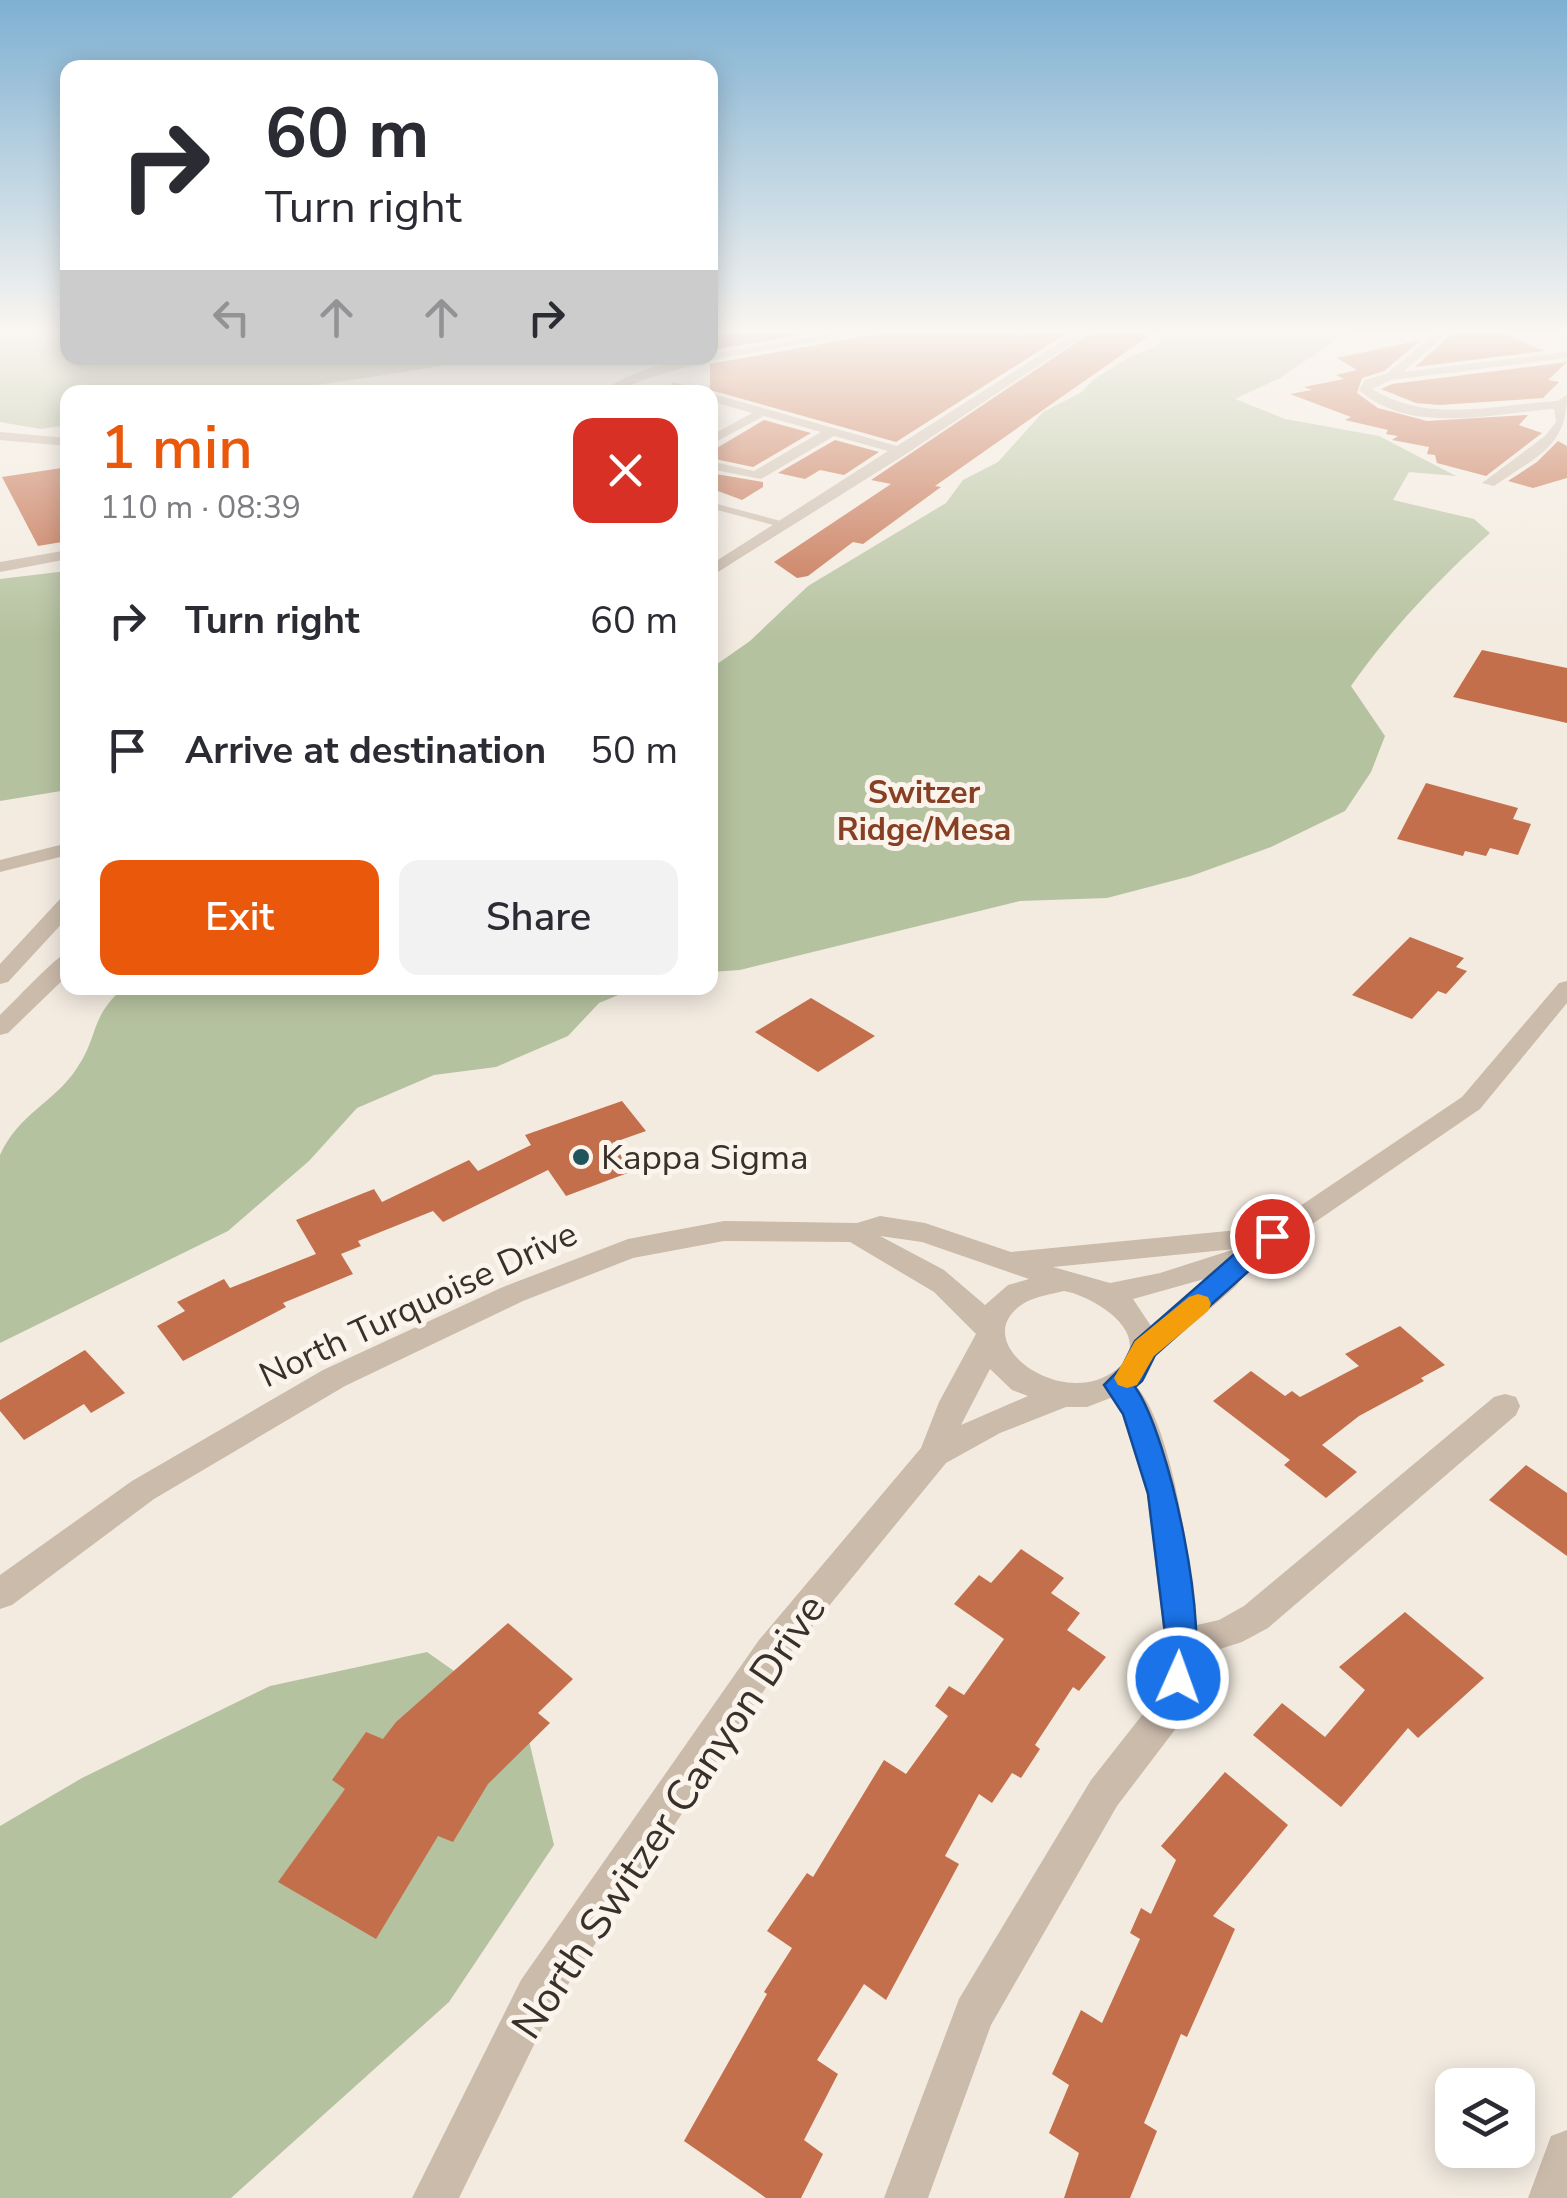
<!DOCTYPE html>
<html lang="en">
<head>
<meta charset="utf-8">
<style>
  :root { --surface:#fff; --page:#f2f2f3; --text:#2b2b33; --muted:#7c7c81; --accent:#ea580c }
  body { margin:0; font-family:"Nunito Sans",sans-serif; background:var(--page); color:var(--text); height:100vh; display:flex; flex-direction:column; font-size:38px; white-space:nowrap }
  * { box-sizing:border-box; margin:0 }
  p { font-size:32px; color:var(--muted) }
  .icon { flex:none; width:55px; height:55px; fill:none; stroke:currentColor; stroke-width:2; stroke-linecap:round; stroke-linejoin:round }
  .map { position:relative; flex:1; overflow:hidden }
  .details { position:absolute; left:60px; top:385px; width:658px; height:610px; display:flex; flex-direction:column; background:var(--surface); border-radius:20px; box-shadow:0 5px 25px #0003 }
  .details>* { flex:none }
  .guide { position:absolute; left:60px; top:60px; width:658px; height:305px; border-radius:20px; box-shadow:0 5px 25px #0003; background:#fff; color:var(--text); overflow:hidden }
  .tools { position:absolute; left:1435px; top:2068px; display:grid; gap:20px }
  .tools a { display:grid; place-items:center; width:100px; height:100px; border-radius:20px; background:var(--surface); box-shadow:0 5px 25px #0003; font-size:50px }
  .pin { position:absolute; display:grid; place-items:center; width:85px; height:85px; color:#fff; margin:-42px; border:5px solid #fff; border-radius:50%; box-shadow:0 2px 10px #0007 }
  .me { position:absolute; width:110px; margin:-55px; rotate:2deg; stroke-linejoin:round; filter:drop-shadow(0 0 8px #0008) }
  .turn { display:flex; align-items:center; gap:35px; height:210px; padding:0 40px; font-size:45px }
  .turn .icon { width:130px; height:130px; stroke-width:2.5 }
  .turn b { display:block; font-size:70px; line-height:85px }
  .lanes { display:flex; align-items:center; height:95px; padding:0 40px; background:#0003; justify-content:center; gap:50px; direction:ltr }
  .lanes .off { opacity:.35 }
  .round { display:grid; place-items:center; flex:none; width:105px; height:105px; border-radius:20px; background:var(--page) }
  .overview { display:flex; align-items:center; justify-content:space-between; height:170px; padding:0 40px }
  h1 { font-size:60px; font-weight:600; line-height:75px; color:var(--accent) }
  .primary-button { display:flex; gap:20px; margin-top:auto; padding:20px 40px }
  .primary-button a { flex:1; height:115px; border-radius:20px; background:var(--accent); color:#fff; font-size:40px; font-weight:600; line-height:115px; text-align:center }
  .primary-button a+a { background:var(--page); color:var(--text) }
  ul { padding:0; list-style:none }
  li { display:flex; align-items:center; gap:30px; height:130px; padding:0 40px }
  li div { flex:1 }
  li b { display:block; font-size:38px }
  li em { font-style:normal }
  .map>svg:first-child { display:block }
</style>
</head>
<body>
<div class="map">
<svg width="1567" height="2198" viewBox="0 0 1567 2198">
  <rect width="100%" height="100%" fill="#f3ebe0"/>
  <g fill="#b5c29f">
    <polygon points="0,330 67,330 68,358 495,358 271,392 68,392 67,425 41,429 0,422"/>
    <path d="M1163,330H1351L1280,378L1235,399L1285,419L1379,436L1456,476L1409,472L1393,500L1474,519L1490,533C1438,580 1392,628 1351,686L1385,736L1371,772L1345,811L1271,847L1191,876L1107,898L1020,901L740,970L710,972V669L750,641L808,586L946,503L963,480L998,462L1043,412L1082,392L1094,379L1130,357L1159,345Z"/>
    <polygon points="67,571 67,790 0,801 0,579"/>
    <path d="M123,988H635L599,1003L568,1036L496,1067L434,1075L357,1108L309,1161L228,1231L0,1343V1155C18,1114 55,1102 77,1068C99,1036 89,1019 123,988Z"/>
    <polygon points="427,1652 524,1720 554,1845 449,2002 231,2198 0,2198 0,1826 82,1778 270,1686"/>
  </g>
  <g fill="#c46f4c">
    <polygon points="745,330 832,330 710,350 710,335"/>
    <polygon points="881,330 1011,330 1021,334 1028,330 1072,330 896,442 710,390 710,364 878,334"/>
    <polygon points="1095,330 1157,330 935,486 941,487 863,544 853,542 808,576 797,578 774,562 891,484 871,480"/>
    <polygon points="1466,330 1496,330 1544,351 1415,367 1454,332"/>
    <polygon points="1421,340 1384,371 1362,378 1357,393 1378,408 1427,421 1528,415 1519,425 1542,433 1486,476 1437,463 1435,455 1427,454 1429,447 1392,440 1398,436 1386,434 1388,430 1345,420 1351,417 1290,394 1312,390 1304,387 1344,379 1336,375 1357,370 1337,358"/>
    <polygon points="1567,362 1548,380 1559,382 1543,398 1439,405 1416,403 1381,389 1392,384"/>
    <polygon points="764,420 811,433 753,467 710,458 710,452"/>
    <polygon points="835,440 879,452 844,475 820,470 805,479 778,473"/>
    <polygon points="1558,441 1567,446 1567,478 1533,488 1508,481 1537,462"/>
    <polygon points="68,467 68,541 38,546 2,477"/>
    <polygon points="710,473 763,482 763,487 742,500 710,488"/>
    <polygon points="1482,650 1567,668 1567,723 1453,697"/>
    <polygon points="1426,783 1518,808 1513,819 1531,824 1518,855 1490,848 1486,856 1465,851 1463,856 1397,839"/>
    <polygon points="1410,937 1464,958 1456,967 1467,971 1446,994 1438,991 1412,1019 1352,995"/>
    <polygon points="811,998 875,1036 818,1072 755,1032"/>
    <polygon points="622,1101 646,1131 612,1143 633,1171 566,1196 548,1170 443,1222 433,1211 358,1241 361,1246 341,1254 353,1274 283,1303 286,1307 183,1361 157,1326 185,1311 177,1302 224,1279 230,1288 316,1254 296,1220 374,1189 382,1202 469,1160 478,1171 531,1145 525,1135"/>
    <polygon points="1400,1326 1445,1365 1421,1378 1424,1381 1359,1416 1322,1445 1357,1472 1326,1498 1284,1465 1290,1460 1213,1401 1251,1371 1285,1396 1292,1391 1300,1397 1359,1366 1345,1354"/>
    <polygon points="85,1350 125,1393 91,1413 84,1404 24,1440 0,1411 0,1400"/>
    <polygon points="1526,1465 1567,1493 1567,1556 1489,1500"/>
    <polygon points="1021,1549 1064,1578 1051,1593 1080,1613 1067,1630 1106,1657 1079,1691 1073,1687 1035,1745 1040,1749 1021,1778 1012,1773 992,1803 979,1794 945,1856 959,1864 886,2000 864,1984 817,2060 838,2074 804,2140 823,2154 801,2198 766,2198 684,2141 767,1994 764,1992 792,1948 767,1931 807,1873 813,1877 884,1760 906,1774 948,1716 935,1706 949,1686 964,1695 1004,1639 954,1604 979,1575 991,1583"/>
    <polygon points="1405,1612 1484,1678 1418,1738 1408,1728 1341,1807 1253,1735 1282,1703 1325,1737 1365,1690 1339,1667"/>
    <polygon points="508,1623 573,1679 538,1713 550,1723 488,1784 453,1842 438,1836 376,1939 278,1882 345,1789 332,1780 366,1732 383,1739 396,1722"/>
    <polygon points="1225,1772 1288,1825 1213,1916 1235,1929 1187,2037 1181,2034 1144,2123 1157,2131 1130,2198 1064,2198 1079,2153 1049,2133 1069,2085 1052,2074 1081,2010 1102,2023 1140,1939 1130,1933 1141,1908 1151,1914 1176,1860 1161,1846"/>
  </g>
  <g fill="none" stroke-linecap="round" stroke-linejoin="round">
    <polygon fill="#cbbbab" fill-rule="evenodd" points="710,502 788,523 789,525 784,528 710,508"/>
    <g fill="#cbbbab" fill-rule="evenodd">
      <path d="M853,330H877L711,360L645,379L616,392H601C628,372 676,358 710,358V354Z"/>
      <polygon points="1079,330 1092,330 906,454 710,577 710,565 888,451 834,436 761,479 710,469 710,461 754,471 821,432 764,416 710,445 710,436 752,413 710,401 710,393 897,446"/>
      <path d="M1439,330H1451L1403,372L1567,352V358L1391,380L1372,389C1428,424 1494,405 1557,401L1567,395C1567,449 1534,457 1494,486L1482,483L1545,436L1556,422L1554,409C1492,413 1411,436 1359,390L1365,380L1386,374Z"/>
      <polygon points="673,382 699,389 701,392 669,389"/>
      <polygon points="0,432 68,438 68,446 0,440"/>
      <polygon points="68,550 68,559 0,572 0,562"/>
      <path d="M1118,1373C1173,1391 1190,1573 1197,1625L1219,1620L1244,1606L1494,1397L1505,1394L1516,1397L1520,1406L1516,1415L1268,1628L1242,1642L1198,1656L1196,1678L1177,1727L1117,1806L991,2025L928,2198H884L959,1999L1091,1780L1150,1705L1160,1678L1165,1642L1147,1494L1122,1414L1103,1385L1107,1377Z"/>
      <polygon points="1567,2130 1567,2198 1528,2198 1551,2136"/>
    </g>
    <g fill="#cbbbab" fill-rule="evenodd">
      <polygon points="68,843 68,855 0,872 0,860"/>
      <polygon points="68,898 68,917 8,982 0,984 0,964 60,899"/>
      <path d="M68,952V975L8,1033L0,1035V1015C13,1003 56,956 68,952Z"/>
      <path d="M1567,981V1003L1480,1109L1254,1264L1235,1287L1156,1356L1145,1379L1134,1389L1087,1407H1066L1000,1433L946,1463L783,1662L551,2010L459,2198H412L521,1980L759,1640L921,1448L939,1402L976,1334L934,1292L850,1242L724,1241L633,1258L523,1301L345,1386L154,1499L12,1605L0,1609V1575L132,1481L323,1370L503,1287L628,1239L724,1221L857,1223L880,1216L925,1223L1011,1252L1269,1227L1462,1097L1559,983ZM880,1236L922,1242L1029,1279L1008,1285L985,1305L944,1270ZM1235,1249L1160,1273L1110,1283L1053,1267ZM1208,1278L1151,1326L1133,1299ZM1064,1291C1094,1296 1157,1335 1117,1369C1062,1414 961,1339 1026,1302C1037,1296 1052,1294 1064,1291ZM990,1369L1012,1390L1028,1396L961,1425Z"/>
    </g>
  </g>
  <linearGradient id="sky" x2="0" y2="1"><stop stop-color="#7eb0d2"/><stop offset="0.52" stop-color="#faf6f1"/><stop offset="1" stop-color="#faf6f1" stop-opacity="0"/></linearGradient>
  <rect width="1567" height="637" fill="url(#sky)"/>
  <path fill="#1a73e8" stroke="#114b97" stroke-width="2.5" d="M1272,1227L1285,1236L1281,1242L1155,1355L1142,1381L1135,1387C1169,1434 1213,1636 1190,1689L1178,1693L1167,1689L1162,1678L1166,1642L1148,1494L1123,1414L1104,1385L1122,1367L1135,1341L1263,1229Z"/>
  <polygon fill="#f59e0b" points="1198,1294 1208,1297 1211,1304 1208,1311 1154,1356 1137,1385 1127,1388 1118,1385 1114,1378 1135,1341 1189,1297"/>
  <circle fill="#20545b" stroke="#faf4ec" stroke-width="4" cx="581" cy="1157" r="10"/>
  <g text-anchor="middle" stroke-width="10" stroke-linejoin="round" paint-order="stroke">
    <g font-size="32" font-weight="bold" fill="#874024" stroke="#faf4ec">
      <text x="924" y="803">Switzer<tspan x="924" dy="37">Ridge/Mesa</tspan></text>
    </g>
    <g font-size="35" fill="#39302a" stroke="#faf4ec" text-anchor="start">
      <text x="601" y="1169">Kappa Sigma</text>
    </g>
    <g font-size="35" fill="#39302a" stroke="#faf4ec">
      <text transform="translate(418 1304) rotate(-25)" y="12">North Turquoise Drive</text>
    </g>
    <g font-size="42" fill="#39302a" stroke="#faf4ec">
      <text transform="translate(668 1816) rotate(-56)" y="15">North Switzer Canyon Drive</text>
    </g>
  </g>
</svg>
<div class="tools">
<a><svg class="icon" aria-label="layers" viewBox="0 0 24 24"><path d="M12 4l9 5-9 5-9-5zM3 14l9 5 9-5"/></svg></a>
</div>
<div class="pin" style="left:1272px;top:1236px;background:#d93025"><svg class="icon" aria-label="arrive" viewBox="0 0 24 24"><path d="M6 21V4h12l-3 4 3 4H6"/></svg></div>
<svg class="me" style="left:1178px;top:1678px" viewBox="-20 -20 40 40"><circle r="17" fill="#1a73e8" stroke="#fff" stroke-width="3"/><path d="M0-11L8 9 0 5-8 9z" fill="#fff"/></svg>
<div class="guide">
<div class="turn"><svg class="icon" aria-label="right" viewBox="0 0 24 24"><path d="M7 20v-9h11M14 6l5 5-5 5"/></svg><div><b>60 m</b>Turn right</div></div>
<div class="lanes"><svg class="icon off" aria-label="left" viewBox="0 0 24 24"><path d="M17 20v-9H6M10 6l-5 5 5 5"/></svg><svg class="icon off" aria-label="ahead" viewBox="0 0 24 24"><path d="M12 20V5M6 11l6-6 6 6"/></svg><svg class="icon off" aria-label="ahead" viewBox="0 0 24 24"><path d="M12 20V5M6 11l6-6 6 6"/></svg><svg class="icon" aria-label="right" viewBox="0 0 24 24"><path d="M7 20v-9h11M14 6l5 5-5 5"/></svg></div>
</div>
<section class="details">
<div class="overview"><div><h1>1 min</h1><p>110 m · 08:39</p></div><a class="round" style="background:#d93025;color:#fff"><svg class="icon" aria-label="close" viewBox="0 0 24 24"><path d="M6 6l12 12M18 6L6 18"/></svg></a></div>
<ul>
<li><svg class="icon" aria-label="right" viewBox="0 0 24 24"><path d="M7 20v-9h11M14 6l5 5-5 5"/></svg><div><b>Turn right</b></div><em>60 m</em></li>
<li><svg class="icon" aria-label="arrive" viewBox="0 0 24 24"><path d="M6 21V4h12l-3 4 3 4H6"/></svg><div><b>Arrive at destination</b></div><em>50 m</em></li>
</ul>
<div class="primary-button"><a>Exit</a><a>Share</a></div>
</section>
</div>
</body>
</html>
